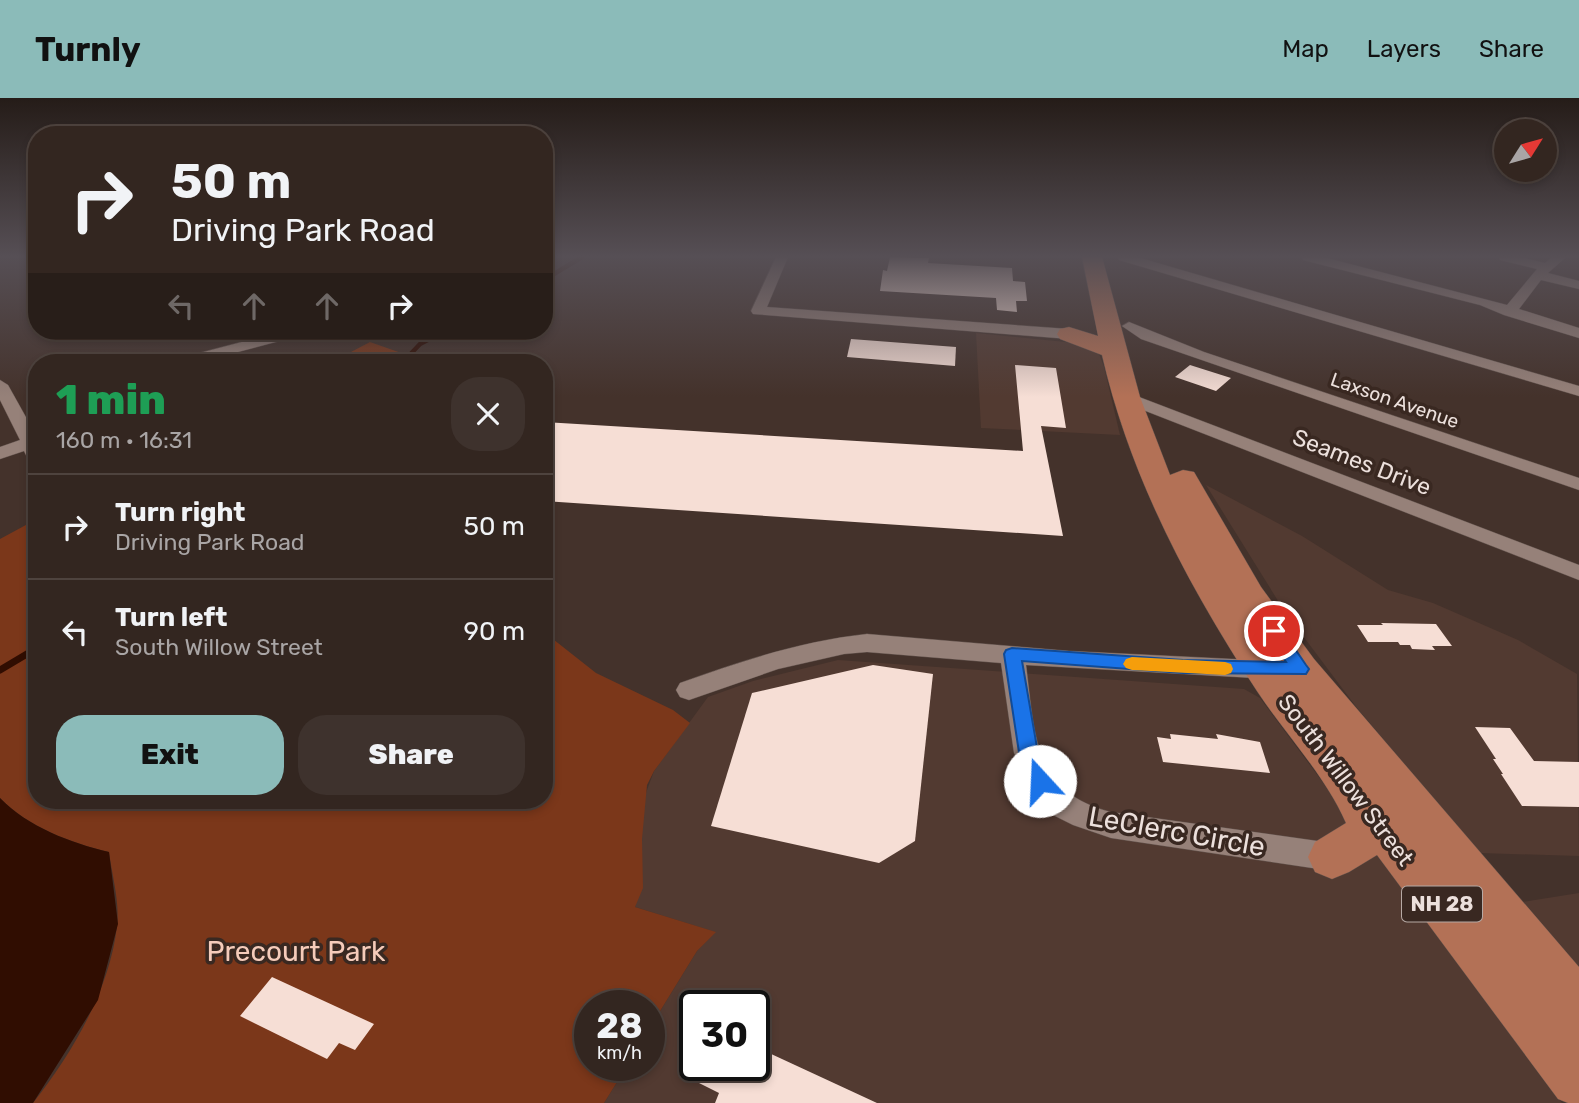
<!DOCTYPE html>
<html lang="en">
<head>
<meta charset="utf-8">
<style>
  :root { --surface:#332620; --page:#3e322d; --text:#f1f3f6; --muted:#a9a5a5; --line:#4e433e; --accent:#8bbbb9 }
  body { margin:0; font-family:Rubik,sans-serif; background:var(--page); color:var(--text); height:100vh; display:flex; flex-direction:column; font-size:26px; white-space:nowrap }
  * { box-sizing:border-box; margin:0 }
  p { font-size:23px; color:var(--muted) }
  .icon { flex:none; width:38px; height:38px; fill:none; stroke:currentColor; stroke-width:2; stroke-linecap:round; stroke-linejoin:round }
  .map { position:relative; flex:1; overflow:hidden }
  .drawer { position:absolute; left:28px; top:256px; width:525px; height:455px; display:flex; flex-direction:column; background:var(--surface); border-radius:28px; box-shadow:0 4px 10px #0003,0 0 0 2px var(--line) }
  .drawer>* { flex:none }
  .hud { position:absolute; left:28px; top:28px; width:525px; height:214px; border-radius:28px; box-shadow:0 4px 10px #0003,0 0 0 2px var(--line); background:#332620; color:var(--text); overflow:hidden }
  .needle { width:46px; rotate:53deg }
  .buttons { position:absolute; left:1494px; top:21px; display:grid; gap:14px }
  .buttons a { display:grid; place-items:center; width:63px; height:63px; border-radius:50%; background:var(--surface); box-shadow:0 4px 10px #0003,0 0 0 2px var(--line); font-size:35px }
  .speed { position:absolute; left:574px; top:892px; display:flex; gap:14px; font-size:35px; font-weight:700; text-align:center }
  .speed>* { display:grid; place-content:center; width:91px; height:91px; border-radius:50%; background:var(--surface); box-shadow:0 4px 10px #0003,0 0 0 2px var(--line); line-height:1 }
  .speed small { font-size:18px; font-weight:400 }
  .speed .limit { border:4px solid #111; border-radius:10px; background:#fff; color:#111 }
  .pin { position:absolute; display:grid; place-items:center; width:60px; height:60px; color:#fff; margin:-30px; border:4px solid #fff; border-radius:50%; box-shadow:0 2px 7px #0007 }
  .me { position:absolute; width:77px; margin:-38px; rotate:340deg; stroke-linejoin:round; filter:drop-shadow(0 0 5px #0008) }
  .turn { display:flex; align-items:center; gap:24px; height:147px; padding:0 28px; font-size:32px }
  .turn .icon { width:91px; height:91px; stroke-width:2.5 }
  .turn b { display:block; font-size:49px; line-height:60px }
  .lanes { display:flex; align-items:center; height:66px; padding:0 28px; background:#0003; justify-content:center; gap:35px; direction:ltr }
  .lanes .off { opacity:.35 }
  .round { display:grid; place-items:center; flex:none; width:74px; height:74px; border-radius:28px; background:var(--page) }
  .headline { display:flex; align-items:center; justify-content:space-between; height:119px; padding:0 28px }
  h1 { font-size:42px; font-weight:800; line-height:52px; color:#1e9e55 }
  .primary-button { display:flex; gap:14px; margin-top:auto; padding:14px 28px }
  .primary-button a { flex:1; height:80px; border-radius:28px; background:var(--accent); color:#111; font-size:28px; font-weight:800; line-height:80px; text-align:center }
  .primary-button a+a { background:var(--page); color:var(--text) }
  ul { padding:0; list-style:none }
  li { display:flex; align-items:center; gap:21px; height:105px; padding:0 28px; border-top:2px solid var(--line) }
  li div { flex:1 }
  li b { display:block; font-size:26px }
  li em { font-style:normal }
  header { display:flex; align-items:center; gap:42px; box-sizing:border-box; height:98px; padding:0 35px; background:var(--accent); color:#111 }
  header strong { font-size:33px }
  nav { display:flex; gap:38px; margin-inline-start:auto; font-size:24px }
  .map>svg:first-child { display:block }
</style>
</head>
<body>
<header>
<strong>Turnly</strong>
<nav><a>Map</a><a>Layers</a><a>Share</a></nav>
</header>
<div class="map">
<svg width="1579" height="1005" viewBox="0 0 1579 1005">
  <rect width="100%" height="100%" fill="#44322b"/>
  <g fill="#523a31" fill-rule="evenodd">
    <polygon points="976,235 1085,246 1099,256 1104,269 1120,337 981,330"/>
    <polygon points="1206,387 1302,438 1388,492 1433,505 1518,542 1577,576 1579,758 1479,755 1357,610 1285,514"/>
    <path d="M838,562L1244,591L1260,600L1562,1005H604L627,968H649V931L697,853L715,834L635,809L643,703L654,673L708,599L753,583ZM695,908H754V968H695Z"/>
    <polygon points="1579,795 1579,872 1522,804"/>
  </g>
  <g fill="#7b371a">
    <polygon points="370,244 407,257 403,264 332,264"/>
    <path d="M37,421V702H544V534L596,575L673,612L690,625L654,673L647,687L642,741L643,790L635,809L716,834L697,853L649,931V908H590V968H627L604,1005H33C72,956 110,891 117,828C120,805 112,777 109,754C71,745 28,729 0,700V441Z"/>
  </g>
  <path fill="#300d01" d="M0,700C28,729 71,745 109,754L118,826L98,902L33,1005H0Z"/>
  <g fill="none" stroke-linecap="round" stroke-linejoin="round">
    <g stroke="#300d01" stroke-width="4.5">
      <polyline points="544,182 582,159"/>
      <polyline points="403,264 420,246 445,233"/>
    </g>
    <polyline stroke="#300d01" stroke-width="7" points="0,572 37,550"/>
  </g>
  <g fill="#f6ded5">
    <polygon points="890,159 929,160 928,165 1012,170 1013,183 1025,184 1027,203 1016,203 1017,214 997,212 996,200 880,193 883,172 887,173"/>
    <polygon points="851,241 956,249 955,268 847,259"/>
    <polygon points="1015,267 1056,270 1066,330 1041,328 1063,438 544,403 544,324 1023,353"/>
    <polygon points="1190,267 1231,280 1216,293 1175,279"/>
    <polygon points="1381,525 1436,526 1452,548 1432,548 1435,552 1412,551 1410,547 1400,547 1398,544 1368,544 1357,527 1383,527"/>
    <polygon points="873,567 933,576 915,743 879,765 711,728 752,595"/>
    <polygon points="1475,629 1510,630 1534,663 1579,664 1579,709 1522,708 1501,676 1503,676 1493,661 1496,661"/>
    <polygon points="1170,636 1218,641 1216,636 1260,644 1270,675 1163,664 1157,639 1171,641"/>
    <polygon points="272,879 374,926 355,952 339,945 327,961 240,918"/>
    <polygon points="754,948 877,1005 715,1005 719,995 695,983 701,968 754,968"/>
  </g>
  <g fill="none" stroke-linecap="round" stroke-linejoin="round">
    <defs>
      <g id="street">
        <polygon points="776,159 788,159 767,209 1069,231 1077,236 1069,241 753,216 751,213"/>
        <polygon points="1118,159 1137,159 1579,288 1579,298 1119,162"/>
        <polygon points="1302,159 1323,159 1507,207 1537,171 1500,162 1499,159 1520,159 1545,165 1552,159 1566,159 1548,175 1579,183 1579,191 1541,182 1519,211 1579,230 1579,240 1504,217 1480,207 1303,162"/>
        <polygon points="1129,224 1204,254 1579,380 1579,392 1141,241 1122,228"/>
        <polygon points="284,233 309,233 306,236 200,264 175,264 177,261"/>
        <polygon points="0,282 8,287 37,339 37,367 30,365 24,353 0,361 0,349 20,342 0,302"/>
        <polygon points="1126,294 1579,467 1579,482 1120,303 1118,299"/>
        <path d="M867,536L1069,553L1273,563L1282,566L1285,572L1282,578L1273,581L1026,567C1035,635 1032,694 1111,714L1332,745L1343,749L1347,759L1343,769L1332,773L1111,740L1073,727L1053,717L1034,698L1014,655L1001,565L867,554L844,556L778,571L689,602L680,599L676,592L680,585C741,563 802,543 867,536Z"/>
      </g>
      <path id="primary" d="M1082,159H1102L1140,299L1170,377L1183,372L1194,374L1261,489L1314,561L1579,869V1005H1568L1558,1001L1377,757L1349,774L1332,781L1315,774L1308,759L1315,744L1346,725C1325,677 1286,637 1257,593C1189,489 1130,379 1102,257L1060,241L1057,236L1060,231L1069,229L1098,238Z"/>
    </defs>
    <use href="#street" stroke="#60514b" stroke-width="1"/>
    <use href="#primary" stroke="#60514b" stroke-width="1"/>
    <use href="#street" fill="#968179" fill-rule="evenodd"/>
    <use href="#primary" fill="#b37156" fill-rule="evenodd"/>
  </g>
  <linearGradient id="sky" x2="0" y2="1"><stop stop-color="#251c18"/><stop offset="0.53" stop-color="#564f55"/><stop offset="1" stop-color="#564f55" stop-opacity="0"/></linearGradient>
  <rect width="1579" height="299" fill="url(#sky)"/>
  <polygon fill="#1a73e8" stroke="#114b97" stroke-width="2" points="1274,528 1280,529 1306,567 1309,571 1306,576 1183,575 1022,563 1039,661 1049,683 1046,689 1040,692 1033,689 1020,661 1004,556 1006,552 1012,550 1183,562 1286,564 1266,533"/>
  <polygon fill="#f59e0b" points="1132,559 1225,564 1231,566 1233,571 1231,575 1225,577 1132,572 1126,570 1123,566 1126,561"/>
  <g text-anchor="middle" stroke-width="7" stroke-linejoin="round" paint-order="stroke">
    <g font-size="19" fill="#ece0dc" stroke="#392821">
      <text transform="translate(1395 302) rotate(19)" y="7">Laxson Avenue</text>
    </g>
    <rect fill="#392821" stroke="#b6a9a4" stroke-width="2" x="1402" y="788.5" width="80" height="35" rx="5"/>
    <g font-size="21" font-weight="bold" fill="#ece0dc">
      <text x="1442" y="813">NH 28</text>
    </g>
    <g font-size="23" fill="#ece0dc" stroke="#392821">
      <text transform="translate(1362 364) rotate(21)" y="8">Seames Drive</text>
      <text transform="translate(1346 682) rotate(53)" y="8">South Willow Street</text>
    </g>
    <g font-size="28" fill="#ece0dc" stroke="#392821">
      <text transform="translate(1177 733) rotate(10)" y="10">LeClerc Circle</text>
    </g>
    <g font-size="28" fill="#f5cbba" stroke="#392821">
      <text x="296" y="863">Precourt Park</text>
    </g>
  </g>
</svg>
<div class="buttons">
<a><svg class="needle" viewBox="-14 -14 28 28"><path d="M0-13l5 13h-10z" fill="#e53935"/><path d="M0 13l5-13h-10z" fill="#a9a5a5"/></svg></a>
</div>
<div class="speed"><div>28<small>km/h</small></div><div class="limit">30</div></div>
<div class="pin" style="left:1274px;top:533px;background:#d93025"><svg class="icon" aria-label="arrive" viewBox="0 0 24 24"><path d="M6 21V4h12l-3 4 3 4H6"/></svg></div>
<svg class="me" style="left:1040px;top:683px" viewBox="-20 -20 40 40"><circle r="19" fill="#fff"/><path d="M0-13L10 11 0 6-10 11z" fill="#1a73e8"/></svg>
<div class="hud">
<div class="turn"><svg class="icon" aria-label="right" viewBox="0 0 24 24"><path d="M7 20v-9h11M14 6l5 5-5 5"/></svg><div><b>50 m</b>Driving Park Road</div></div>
<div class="lanes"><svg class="icon off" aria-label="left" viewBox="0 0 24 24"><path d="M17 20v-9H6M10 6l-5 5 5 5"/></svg><svg class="icon off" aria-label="ahead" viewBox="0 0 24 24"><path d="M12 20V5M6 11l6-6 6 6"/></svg><svg class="icon off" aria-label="ahead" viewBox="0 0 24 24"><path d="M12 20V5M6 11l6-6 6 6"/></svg><svg class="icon" aria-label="right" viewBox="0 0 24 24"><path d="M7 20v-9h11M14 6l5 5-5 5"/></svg></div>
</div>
<section class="drawer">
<div class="headline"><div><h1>1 min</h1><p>160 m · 16:31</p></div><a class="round"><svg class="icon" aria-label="close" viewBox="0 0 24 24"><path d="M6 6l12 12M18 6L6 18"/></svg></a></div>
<ul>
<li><svg class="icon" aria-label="right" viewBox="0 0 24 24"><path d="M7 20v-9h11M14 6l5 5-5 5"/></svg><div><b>Turn right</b><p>Driving Park Road</p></div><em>50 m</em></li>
<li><svg class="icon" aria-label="left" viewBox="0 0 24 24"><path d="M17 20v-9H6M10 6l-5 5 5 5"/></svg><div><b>Turn left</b><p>South Willow Street</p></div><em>90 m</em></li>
</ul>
<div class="primary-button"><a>Exit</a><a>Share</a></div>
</section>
</div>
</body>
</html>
